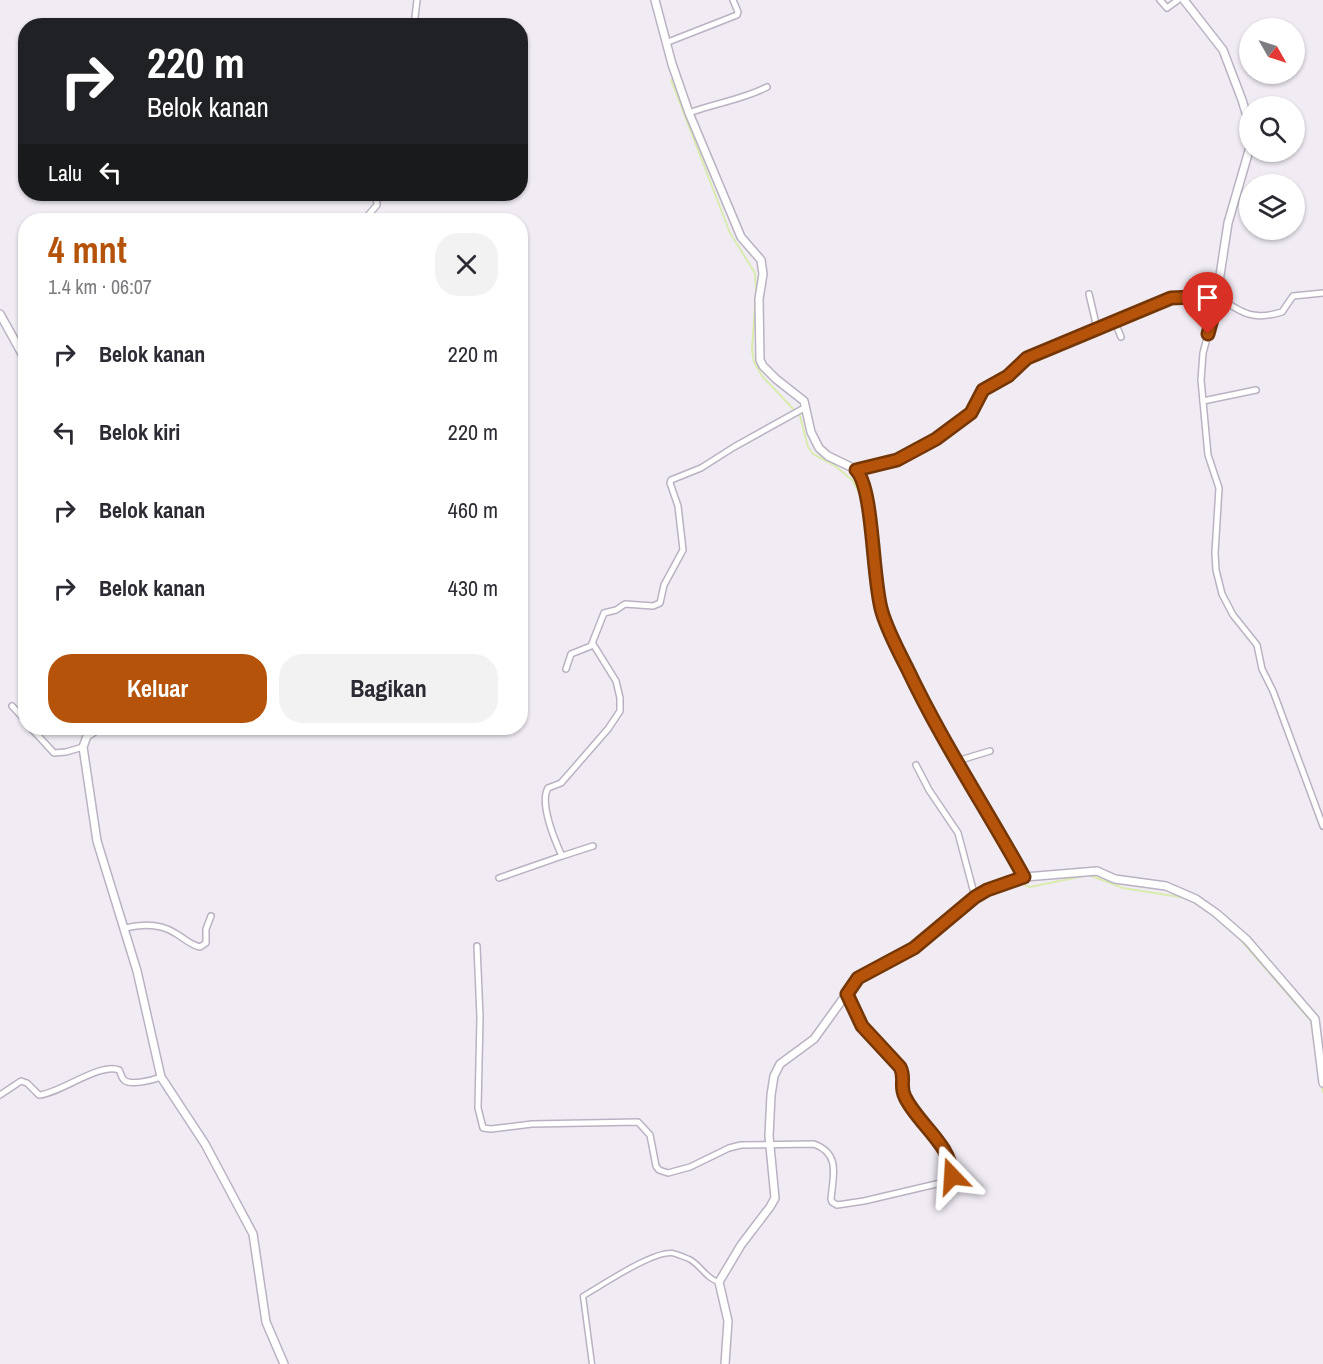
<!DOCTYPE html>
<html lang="id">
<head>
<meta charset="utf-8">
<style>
  :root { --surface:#fff; --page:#f2f2f3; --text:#2b2b33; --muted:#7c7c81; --accent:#b45309 }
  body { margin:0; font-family:"Archivo Narrow",sans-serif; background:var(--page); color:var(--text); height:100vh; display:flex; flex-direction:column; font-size:22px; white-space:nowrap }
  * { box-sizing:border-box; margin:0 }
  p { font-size:20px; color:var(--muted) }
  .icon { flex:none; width:33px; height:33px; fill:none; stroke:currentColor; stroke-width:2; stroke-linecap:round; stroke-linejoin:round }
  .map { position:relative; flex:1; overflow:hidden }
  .drawer { position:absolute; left:18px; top:213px; width:510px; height:522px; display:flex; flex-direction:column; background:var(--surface); border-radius:24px; box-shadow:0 2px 4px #0004 }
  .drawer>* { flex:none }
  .top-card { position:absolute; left:18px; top:18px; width:510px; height:183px; border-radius:24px; box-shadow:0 2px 4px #0004; background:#202124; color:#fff; overflow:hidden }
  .needle { width:39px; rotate:129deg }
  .fabs { position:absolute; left:1239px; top:18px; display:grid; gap:12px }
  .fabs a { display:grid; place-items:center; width:66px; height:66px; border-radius:50%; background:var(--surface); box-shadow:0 2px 4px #0004; font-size:30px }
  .pin { position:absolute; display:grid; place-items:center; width:51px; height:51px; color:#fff; margin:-62px -26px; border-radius:50% 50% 50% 0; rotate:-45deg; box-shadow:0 0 6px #0007 }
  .pin .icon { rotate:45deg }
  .me { position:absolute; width:66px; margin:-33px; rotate:340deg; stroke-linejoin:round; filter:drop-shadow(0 0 4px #0008) }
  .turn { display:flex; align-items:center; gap:21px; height:126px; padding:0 30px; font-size:27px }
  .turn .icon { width:78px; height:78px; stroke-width:2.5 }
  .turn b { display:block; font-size:42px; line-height:51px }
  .then { display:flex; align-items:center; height:57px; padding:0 30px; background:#0003; gap:12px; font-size:22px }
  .round { display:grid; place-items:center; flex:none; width:63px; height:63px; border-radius:24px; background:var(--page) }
  .head { display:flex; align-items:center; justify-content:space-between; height:102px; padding:0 30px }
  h1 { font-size:36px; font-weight:700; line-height:45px; color:var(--accent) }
  .cta { display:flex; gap:12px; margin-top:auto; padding:12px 30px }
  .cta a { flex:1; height:69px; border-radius:24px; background:var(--accent); color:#fff; font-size:24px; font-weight:700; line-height:69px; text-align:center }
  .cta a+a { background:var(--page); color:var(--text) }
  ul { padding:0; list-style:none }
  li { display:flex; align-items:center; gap:18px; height:78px; padding:0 30px }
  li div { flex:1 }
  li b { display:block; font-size:22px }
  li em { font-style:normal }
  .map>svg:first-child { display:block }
</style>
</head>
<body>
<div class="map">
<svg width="1323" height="1364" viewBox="0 0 1323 1364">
  <rect width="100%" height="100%" fill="#f1ecf4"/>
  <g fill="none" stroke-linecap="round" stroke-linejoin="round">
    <g stroke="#daebae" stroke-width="2">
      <polyline points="671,80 730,233 755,273 756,291 752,350 754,362 762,376 800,416 808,447 813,454 834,465 852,480 861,496 877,611 884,634 919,702"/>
      <polyline points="922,707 972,796 989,821"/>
      <polyline points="1023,880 1026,886 1030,887 1089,875 1123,888 1186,898 1208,911 1239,938 1311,1021 1318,1069"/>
      <polyline points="1321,1083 1323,1092"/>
    </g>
    <defs>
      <path id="pedestrian" d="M592,1364L583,1296C601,1286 652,1251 672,1253C677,1254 684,1257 689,1259C701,1265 706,1279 719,1282"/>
      <g id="minor">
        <polyline points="1160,0 1167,8 1178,0"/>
        <polyline points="414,26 417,0"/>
        <polyline points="520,37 524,36"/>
        <polyline points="668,42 737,15 738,12 733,0"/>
        <path d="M689,113C715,103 742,100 767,87"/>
        <polyline points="364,220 377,205 376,194"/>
        <polyline points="1089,294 1097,328"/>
        <polyline points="1217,295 1218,297 1203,353 1201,380 1208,455 1219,488 1215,553 1216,570 1222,594 1233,615 1257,645 1262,669 1273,691 1323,826"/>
        <path d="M1218,297C1242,313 1253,321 1282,312L1293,296L1323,293"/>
        <polyline points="1115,322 1121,337"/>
        <polyline points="1203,401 1256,390"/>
        <path d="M593,644L616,681L620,698V711L608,729L561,783L548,788C539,803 555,841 562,856L593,846"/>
        <polyline points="566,669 571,654 591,646 604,613 616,610 625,604 653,606 660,603 664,585 683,550 678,506 670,483 671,480 701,468 734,447 806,407"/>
        <polyline points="12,706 26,721"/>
        <polyline points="31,728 54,753 66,752 83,747"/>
        <polyline points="957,761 990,751"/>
        <polyline points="916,765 929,790 958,833 975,897"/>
        <polyline points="499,878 562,856"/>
        <path d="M125,928C142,924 159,923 175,933C184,938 190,945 200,947L206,943V929L211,916"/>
        <path d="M477,946L480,1017L478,1108L483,1128L491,1129L532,1124L638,1122L650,1135L656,1166L659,1170L668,1173L690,1167L729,1148L741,1145L814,1144C841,1154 833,1176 831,1199L832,1202L837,1205L864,1201L949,1181L952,1178C954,1152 923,1126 910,1107C906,1101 901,1093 901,1086C902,1075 906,1075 899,1064C892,1054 880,1047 872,1038C860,1026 853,1010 847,994"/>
        <path d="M0,1095L21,1081L27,1083L39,1095C59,1094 100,1062 119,1070C121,1073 121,1077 124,1080C131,1086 153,1080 161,1077"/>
      </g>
      <g id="tertiary">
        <polyline points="655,0 672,64 689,113 741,237 761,260 763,274 759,299 760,360 763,366 776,379 804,401 811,432 819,448 828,456 851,467 860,474 868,506 873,559 882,613 923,702 1025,877 1097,871 1115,879 1166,886 1196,899 1216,913 1247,940 1315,1019 1323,1083"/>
        <polyline points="1184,0 1223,50 1242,100 1250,126"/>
        <polyline points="0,314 26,361"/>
        <polyline points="856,470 898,460 936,439 971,413 978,397 988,386 1008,376 1027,358 1171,298 1217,295 1228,223 1250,147"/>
        <polyline points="99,728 87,736 83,747 97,841 137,971 161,1077 205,1144 253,1234 266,1322 284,1364"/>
        <polyline points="725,1364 728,1321 719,1282 741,1245 770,1207 775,1198 769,1136 771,1095 774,1076 780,1064 814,1039 858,978 914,948 975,897 986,890 1025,877"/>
      </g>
    </defs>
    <use href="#pedestrian" stroke="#bab2c2" stroke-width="7"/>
    <use href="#minor" stroke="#bab2c2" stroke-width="8"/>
    <use href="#tertiary" stroke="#bab2c2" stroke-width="10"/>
    <use href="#pedestrian" stroke="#fff" stroke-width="4"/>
    <use href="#minor" stroke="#fff" stroke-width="5"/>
    <use href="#tertiary" stroke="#fff" stroke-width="7"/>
  </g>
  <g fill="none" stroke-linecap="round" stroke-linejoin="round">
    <defs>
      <path id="route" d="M952,1176C952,1145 917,1123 905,1097C899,1086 906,1078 900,1067L862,1026L847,994L858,978L914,948L975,897L987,890L1024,877C986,808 942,742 908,670C899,652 888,632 882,612C872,581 874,488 856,470L897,460L936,439L971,413L983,390L1008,376L1027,358L1171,298L1216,296L1218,297L1208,334"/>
    </defs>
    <use href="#route" stroke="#753606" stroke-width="15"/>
    <use href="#route" stroke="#b45309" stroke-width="10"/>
  </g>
</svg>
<div class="fabs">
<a><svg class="needle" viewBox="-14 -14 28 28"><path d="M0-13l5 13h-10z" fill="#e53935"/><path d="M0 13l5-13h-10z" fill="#7c7c81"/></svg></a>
<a><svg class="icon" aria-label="search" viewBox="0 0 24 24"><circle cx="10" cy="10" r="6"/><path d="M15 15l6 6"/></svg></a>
<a><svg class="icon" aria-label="layers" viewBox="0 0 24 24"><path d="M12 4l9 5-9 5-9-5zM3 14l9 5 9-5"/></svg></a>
</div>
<div class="pin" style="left:1208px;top:334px;background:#d93025"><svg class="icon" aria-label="arrive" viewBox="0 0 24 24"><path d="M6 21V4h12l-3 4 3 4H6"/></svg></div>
<svg class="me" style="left:952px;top:1176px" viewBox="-20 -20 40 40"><path d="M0-17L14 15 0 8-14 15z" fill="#b45309" stroke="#fff" stroke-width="4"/></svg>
<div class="top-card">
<div class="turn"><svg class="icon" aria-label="right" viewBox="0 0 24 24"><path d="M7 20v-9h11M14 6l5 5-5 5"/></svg><div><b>220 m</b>Belok kanan</div></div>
<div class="then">Lalu<svg class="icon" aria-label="left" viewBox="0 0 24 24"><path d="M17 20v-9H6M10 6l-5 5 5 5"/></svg></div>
</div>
<section class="drawer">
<div class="head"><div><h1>4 mnt</h1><p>1.4 km · 06:07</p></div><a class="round"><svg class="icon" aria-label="close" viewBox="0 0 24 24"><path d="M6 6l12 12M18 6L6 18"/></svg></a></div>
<ul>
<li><svg class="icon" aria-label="right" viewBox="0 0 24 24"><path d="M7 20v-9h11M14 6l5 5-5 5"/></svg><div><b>Belok kanan</b></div><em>220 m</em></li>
<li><svg class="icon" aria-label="left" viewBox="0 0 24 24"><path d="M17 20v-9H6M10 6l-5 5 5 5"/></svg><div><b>Belok kiri</b></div><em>220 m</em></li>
<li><svg class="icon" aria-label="right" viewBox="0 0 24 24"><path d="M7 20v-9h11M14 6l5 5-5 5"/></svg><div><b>Belok kanan</b></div><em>460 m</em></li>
<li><svg class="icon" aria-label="right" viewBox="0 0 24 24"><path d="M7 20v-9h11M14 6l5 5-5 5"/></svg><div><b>Belok kanan</b></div><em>430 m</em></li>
</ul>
<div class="cta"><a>Keluar</a><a>Bagikan</a></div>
</section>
</div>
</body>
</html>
